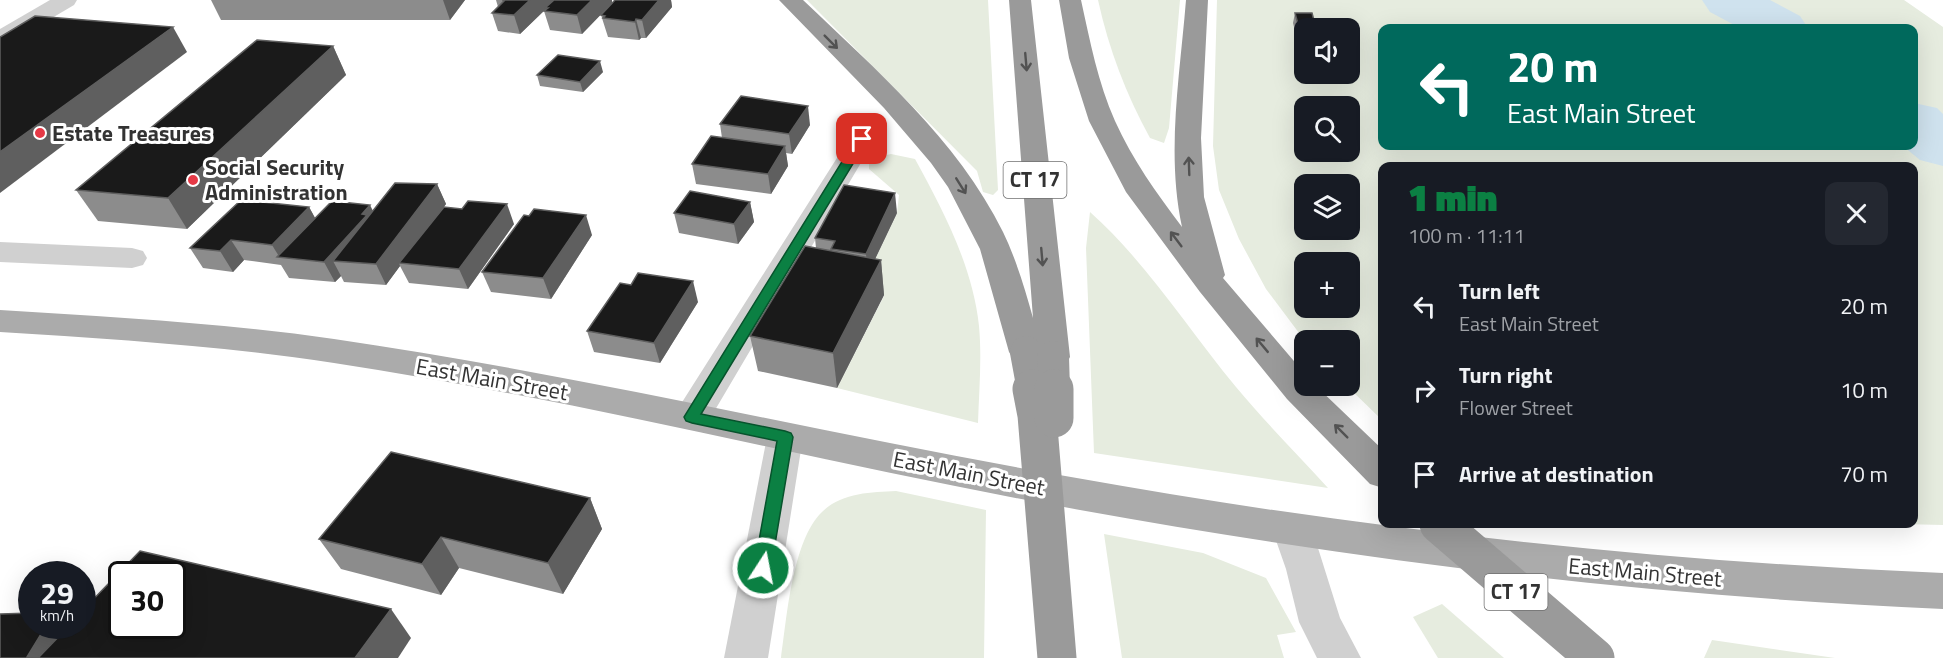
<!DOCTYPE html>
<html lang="en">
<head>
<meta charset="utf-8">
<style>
  :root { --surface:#171b24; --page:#242831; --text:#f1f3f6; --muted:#9ea1a6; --accent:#0b8043 }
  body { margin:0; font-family:"Titillium Web",sans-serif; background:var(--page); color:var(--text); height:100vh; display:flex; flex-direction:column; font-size:22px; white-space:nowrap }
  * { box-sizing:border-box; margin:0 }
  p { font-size:20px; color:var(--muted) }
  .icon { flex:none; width:33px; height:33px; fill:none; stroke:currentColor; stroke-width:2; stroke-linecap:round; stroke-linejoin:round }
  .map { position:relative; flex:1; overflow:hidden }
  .details { position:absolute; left:1378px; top:162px; width:540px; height:366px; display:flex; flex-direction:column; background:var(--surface); border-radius:12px; box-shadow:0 6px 24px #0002 }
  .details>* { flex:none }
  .top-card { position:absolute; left:1378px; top:24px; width:540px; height:126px; border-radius:12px; box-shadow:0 6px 24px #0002; background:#00695c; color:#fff; overflow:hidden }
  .controls { position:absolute; left:1294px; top:18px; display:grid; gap:12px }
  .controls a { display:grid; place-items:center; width:66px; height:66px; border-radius:12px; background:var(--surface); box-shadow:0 6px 24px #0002; font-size:30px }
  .speed { position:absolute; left:18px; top:561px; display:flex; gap:12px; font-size:30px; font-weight:700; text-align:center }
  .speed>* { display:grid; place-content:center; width:78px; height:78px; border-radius:50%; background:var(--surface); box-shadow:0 6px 24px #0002; line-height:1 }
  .speed small { font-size:15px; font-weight:400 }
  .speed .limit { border:3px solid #111; border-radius:9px; background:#fff; color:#111 }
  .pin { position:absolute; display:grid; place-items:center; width:51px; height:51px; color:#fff; margin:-26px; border-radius:12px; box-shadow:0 3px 9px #0006 }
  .me { position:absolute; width:66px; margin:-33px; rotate:11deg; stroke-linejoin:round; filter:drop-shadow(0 0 4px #0008) }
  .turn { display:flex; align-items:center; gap:21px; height:126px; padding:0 30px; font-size:27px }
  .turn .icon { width:78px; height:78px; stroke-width:2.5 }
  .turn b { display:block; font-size:42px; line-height:51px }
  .round { display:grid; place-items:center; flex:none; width:63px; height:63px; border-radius:12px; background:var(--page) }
  .head { display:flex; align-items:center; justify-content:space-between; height:102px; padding:0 30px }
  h1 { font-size:36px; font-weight:800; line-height:45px; color:var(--accent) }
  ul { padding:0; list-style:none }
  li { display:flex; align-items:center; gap:18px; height:84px; padding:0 30px }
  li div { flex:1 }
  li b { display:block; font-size:22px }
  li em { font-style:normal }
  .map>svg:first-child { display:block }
</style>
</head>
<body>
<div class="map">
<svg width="1943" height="658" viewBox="0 0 1943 658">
  <rect width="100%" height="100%" fill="#fff"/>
  <g fill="#e6ecdf" fill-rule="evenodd">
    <polygon points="807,0 988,0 998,190 993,195 983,192 977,171"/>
    <path d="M1098,0H1180L1169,128L1164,143L1150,138C1126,94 1109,50 1098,0Z"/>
    <path d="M1217,0H1904L1943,27V525L1901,524H1914V166H1383V421L1347,386H1350V340L1305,341L1266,289L1239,239L1219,190L1213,146ZM1305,28H1350V74H1305ZM1383,28H1914V146H1383ZM1305,106H1350V152H1305ZM1305,184H1350V230H1305ZM1305,262H1350V308H1305Z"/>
    <path d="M891,154L915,159C943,210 973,267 979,326C982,358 979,392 978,423L837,388L884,296L868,274L897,213L899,195L869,169V159Z"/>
    <path d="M1090,212C1147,263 1188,329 1236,387C1265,422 1298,455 1328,488L1094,453L1086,248Z"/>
    <path d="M896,491L986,510L984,658H781C787,618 792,541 822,512C841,493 871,492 896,491Z"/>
    <polygon points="1104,534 1203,553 1266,578 1296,632 1277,635 1284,658 1122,658"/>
    <polygon points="1442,604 1504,658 1438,658 1413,617"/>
    <polygon points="1712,640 1835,658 1704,658"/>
  </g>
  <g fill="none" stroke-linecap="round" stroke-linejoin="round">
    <g fill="#cfe2ee" fill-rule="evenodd">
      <polygon points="1702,0 1770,0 1800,16 1808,28 1740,28 1710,12"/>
      <polygon points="1914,103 1937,108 1943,114 1943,166 1920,160 1903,146 1914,146"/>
    </g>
    <g fill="#d0d0d0" fill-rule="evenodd">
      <polygon points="50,0 77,0 74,5 8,44 0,46 0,29"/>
      <polygon points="862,131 872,133 875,139 705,427 692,430 679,427 674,417 679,407 849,139 852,133"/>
      <polygon points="0,242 132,248 143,251 147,258 143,265 132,268 0,262"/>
      <polygon points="785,423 798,427 803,437 768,658 724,658 767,437 772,427"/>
      <polygon points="1292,513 1306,517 1312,529 1340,618 1361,658 1317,658 1299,622 1286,569 1272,529 1278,517"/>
    </g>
    <path fill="#ababab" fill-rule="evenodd" d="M0,310C112,317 223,323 334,339C581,375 825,434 1071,477C1360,529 1650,561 1943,573V609C1650,596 1369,562 1080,510C831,465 585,401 334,363C224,346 112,339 0,332Z"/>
    <g fill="#9a9a9a" fill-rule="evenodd">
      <path d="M779,0H803C876,70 957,139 1003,232C1016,259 1025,289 1033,318L1009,0H1031L1070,357L1065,366L1053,369L1041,366L1038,360L1026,364L1014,360L1009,352L980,249L948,187L931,163L884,108Z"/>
      <path d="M1059,0H1081C1090,41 1098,83 1115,121C1132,159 1157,194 1182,227C1166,153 1180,75 1186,0H1208L1201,138L1204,197L1225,275L1223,278L1305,374V386H1316L1383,450V488L1370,484L1287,399L1200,292L1126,192L1089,121L1069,58Z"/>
    </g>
    <g stroke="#9a9a9a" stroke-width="32">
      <polyline points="1026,352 1033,390"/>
      <polyline points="1053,357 1054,390"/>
    </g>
    <g stroke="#9a9a9a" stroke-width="39">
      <polyline points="1032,389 1037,415 1057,658"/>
      <polyline points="1054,389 1054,418"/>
      <polyline points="1439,524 1595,658"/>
    </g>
  </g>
  <g fill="#8c8c8c">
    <polygon points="211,0 465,0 450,20 221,20"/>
    <polygon points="496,0 553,0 554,1 554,0 612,0 612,3 582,34 550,30 544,11 546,10 546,9 520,34 498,31 492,13 498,7"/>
    <polygon points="615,0 671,0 672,7 646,38 641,38 639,40 608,37 601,15"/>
    <polygon points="1295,13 1305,28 1305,39 1297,39 1293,23"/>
    <polygon points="333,46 346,75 187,229 98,221 76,190"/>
    <polygon points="603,72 583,92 540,86 537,75"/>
    <polygon points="720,124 810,125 792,154 786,153 788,166 771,194 696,184 692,164 722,138"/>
    <polygon points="437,184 446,204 438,215 514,224 468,289 409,283 400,266 386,285 344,282 341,276 335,282 289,278 281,265 244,260 233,272 203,268 190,248 309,207 315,218 373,211"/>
    <polygon points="750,202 754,222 738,244 679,233 674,213"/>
    <polygon points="897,213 875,259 881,260 884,295 837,388 758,371 750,336 816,248 815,238"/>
    <polygon points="592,235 551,299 491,292 482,272"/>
    <polygon points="698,302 660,363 594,352 587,331"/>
    <polygon points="590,498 602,529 563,594 459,568 441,595 341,569 319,539"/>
  </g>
  <g fill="#5f5f5f">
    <polygon points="443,0 465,0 450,20"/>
    <polygon points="530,0 553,0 554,1 520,34 514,15"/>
    <polygon points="592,0 612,0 612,3 582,34 577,15"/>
    <polygon points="659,0 671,0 672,7 646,38 642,20"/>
    <polygon points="636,19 641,38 639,40 635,22"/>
    <polygon points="173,27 187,52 0,193 0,152"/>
    <polygon points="333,46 346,75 187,229 168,198"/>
    <polygon points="600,61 603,72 583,92 580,82"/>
    <polygon points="808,106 810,125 792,154 789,134"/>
    <polygon points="785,146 788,166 771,194 768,174"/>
    <polygon points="437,184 446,204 402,263 399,263 400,266 386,285 376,264"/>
    <polygon points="895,193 897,213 868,274 866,254"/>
    <polygon points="750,202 754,222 738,244 734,224"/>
    <polygon points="507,204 514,224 468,289 459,269"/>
    <polygon points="370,205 380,225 333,261 341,276 335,282 324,262"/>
    <polygon points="309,207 320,227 280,258 272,245"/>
    <polygon points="586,215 592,235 551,299 543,278"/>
    <polygon points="231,240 244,260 233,272 220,251"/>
    <polygon points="881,260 884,295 837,388 833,353"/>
    <polygon points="693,281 698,302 660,363 654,343"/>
    <polygon points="590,498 602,529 563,594 548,563"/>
    <polygon points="441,537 459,568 441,595 422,564"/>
    <polygon points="391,609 411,638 398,658 355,658"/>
    <polygon points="46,626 69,626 78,658 28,658 27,657"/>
  </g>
  <g fill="#1a1a1a" stroke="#5f5f5f" stroke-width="1.5" fill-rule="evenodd">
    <polygon points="502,0 530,0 514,15 492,13 505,0"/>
    <polygon points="554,0 592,0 577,15 544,11 548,8 545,8"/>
    <polygon points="615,0 659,0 642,20 636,19 635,22 603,18 605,16 601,15"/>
    <polygon points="1295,13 1312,13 1316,28 1299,28"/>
    <polygon points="35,16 173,27 0,152 0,37"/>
    <polygon points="257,40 333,46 168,198 76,190"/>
    <polygon points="558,55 600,61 580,82 537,75"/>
    <polygon points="741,96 808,106 789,134 720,124"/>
    <polygon points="711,136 785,146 768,174 692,164"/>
    <polygon points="395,183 437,184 376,264 333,261"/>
    <polygon points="844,185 895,193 866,254 831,249 835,241 815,238"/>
    <polygon points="690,191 750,202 734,224 674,213"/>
    <polygon points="241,200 309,207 272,245 231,240 220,251 190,248"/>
    <polygon points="332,201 370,205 362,214 367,215 324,262 277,257"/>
    <polygon points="468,201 507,204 459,269 399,263 444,207 462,209"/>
    <polygon points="534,209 586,215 543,278 482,272 524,215 529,216"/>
    <polygon points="805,246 881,260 833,353 750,336"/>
    <polygon points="638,273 693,281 654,343 587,331 620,283 631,285"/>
    <polygon points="391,452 590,498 548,563 441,537 422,564 319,539"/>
    <path d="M140,551L391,609L355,658H38L69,626H82V611ZM122,574H172V626H122Z"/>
    <polygon points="32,613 32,626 46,626 27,657 32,658 0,658 0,614"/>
  </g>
  <defs><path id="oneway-shaft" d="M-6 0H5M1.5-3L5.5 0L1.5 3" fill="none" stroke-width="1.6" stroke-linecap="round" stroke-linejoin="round" transform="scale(1.5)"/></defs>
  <g stroke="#525252">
    <use href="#oneway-shaft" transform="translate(831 42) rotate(45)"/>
    <use href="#oneway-shaft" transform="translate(1026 62) rotate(85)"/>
    <use href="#oneway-shaft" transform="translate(1189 166) rotate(-92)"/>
    <use href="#oneway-shaft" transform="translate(961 186) rotate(58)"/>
    <use href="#oneway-shaft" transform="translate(1176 239) rotate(-127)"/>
    <use href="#oneway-shaft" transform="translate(1042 257) rotate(85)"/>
    <use href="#oneway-shaft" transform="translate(1262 345) rotate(-130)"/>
    <use href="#oneway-shaft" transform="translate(1341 431) rotate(-135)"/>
  </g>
  <polygon fill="#0b8043" stroke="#07532c" stroke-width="1.5" points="862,135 868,139 701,414 785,431 791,433 793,437 771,568 769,573 763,575 757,573 754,568 777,441 692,423 686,421 684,417 856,139"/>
  <g fill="#e63946" stroke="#fff" stroke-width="2">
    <circle cx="40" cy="133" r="6"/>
    <circle cx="193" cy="180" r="6"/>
  </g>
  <g text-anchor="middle" stroke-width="6" stroke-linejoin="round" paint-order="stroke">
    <g fill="#fff" stroke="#707070" stroke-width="1.5">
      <rect x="1003.5" y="162" width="63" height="36" rx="4.5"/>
      <rect x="1484.5" y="574" width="63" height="36" rx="4.5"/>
    </g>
    <g font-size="21" font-weight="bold" fill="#333">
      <text x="1035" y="187">CT 17</text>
      <text x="1516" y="599">CT 17</text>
    </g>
    <g font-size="22" font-weight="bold" fill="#333" stroke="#fff" text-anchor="start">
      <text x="52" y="141">Estate Treasures</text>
      <text x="205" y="175">Social Security<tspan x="205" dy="25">Administration</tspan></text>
    </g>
    <g font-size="22" fill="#333" stroke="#fff">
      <text transform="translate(492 379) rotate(10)" y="8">East Main Street</text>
      <text transform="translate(969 473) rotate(11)" y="8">East Main Street</text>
      <text transform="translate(1645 572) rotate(5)" y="8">East Main Street</text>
    </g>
  </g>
</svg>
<div class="controls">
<a><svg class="icon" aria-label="sound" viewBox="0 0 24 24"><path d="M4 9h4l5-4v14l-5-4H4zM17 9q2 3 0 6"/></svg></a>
<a><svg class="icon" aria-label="search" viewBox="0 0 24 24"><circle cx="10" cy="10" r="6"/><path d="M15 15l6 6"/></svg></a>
<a><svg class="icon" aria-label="layers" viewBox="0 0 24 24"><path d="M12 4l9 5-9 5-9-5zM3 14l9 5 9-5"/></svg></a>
<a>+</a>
<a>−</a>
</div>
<div class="speed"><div>29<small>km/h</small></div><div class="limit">30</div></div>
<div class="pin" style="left:862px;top:139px;background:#d93025"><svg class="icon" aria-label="arrive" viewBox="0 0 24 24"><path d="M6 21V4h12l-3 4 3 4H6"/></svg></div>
<svg class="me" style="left:763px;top:568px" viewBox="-20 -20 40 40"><circle r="17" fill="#0b8043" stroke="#fff" stroke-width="3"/><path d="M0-11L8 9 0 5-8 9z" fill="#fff"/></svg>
<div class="top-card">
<div class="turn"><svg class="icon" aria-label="left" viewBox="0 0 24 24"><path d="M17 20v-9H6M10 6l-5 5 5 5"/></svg><div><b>20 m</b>East Main Street</div></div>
</div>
<section class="details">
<div class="head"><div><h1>1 min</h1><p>100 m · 11:11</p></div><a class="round"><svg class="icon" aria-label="close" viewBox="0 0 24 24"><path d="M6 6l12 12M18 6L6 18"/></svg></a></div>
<ul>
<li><svg class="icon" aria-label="left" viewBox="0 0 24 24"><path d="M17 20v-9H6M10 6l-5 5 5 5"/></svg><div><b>Turn left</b><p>East Main Street</p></div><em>20 m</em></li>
<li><svg class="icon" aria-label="right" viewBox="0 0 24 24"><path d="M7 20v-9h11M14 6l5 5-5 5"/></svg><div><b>Turn right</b><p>Flower Street</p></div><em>10 m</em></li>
<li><svg class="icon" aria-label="arrive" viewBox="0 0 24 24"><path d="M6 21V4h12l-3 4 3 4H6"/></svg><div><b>Arrive at destination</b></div><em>70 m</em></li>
</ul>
</section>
</div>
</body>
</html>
